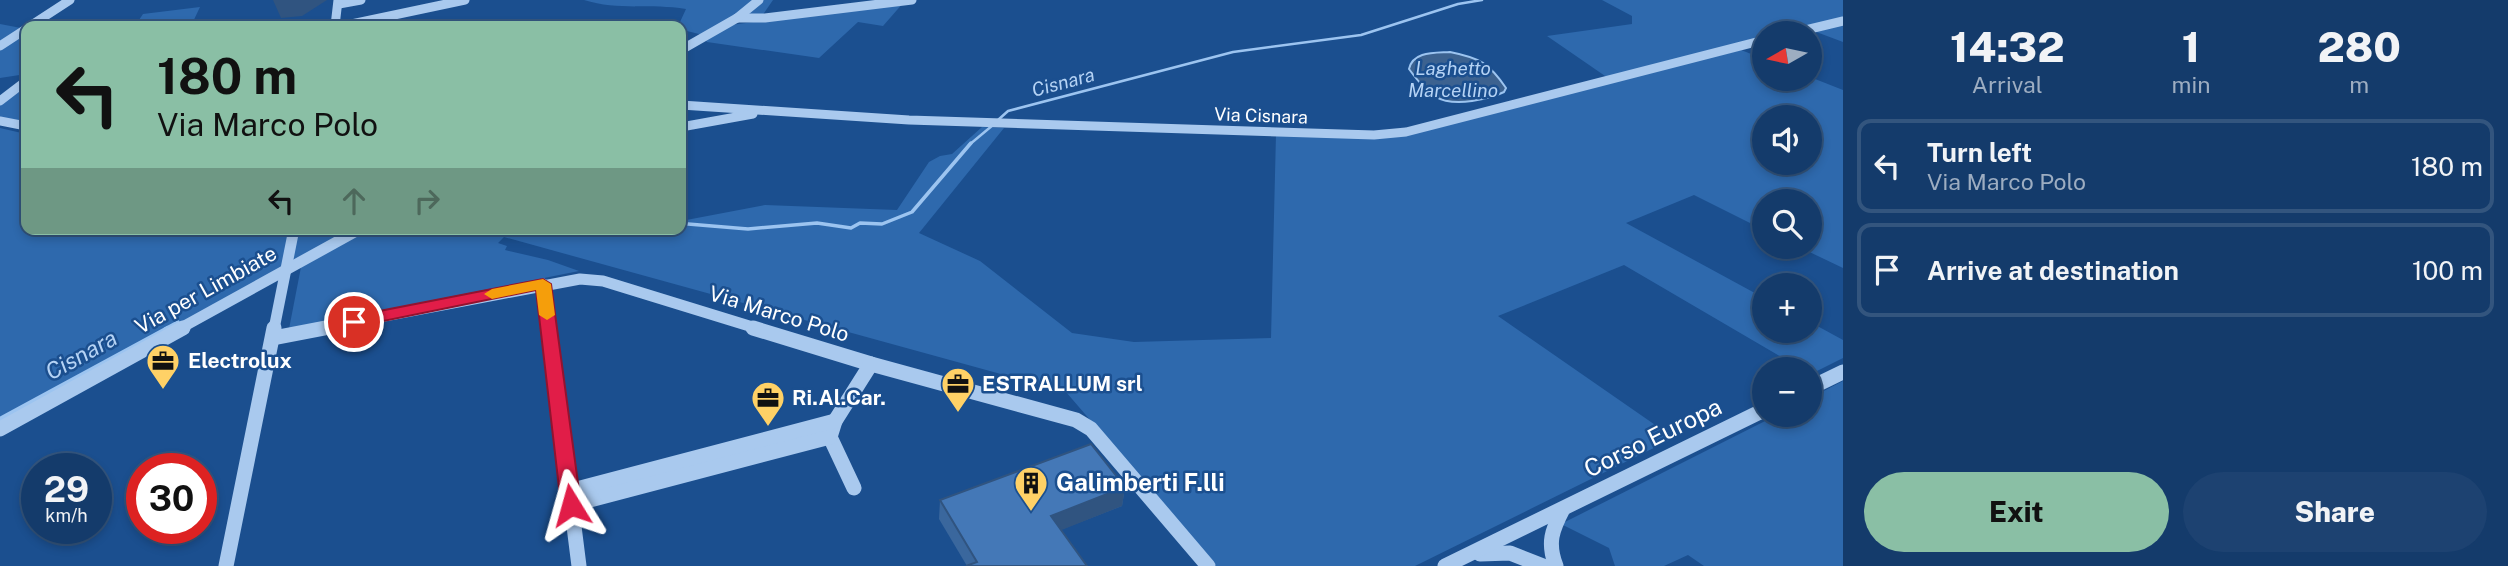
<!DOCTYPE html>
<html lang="en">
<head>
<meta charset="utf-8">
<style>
  :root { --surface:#143b6b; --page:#1d4271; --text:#f1f3f6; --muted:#9dadc1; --line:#33557e; --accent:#8abfa5 }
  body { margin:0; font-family:"Public Sans",sans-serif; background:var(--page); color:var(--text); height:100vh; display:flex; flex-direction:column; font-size:26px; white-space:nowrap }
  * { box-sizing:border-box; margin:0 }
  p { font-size:23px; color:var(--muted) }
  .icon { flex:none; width:38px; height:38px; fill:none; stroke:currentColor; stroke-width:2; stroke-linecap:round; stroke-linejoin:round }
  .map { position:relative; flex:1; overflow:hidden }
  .drawer { display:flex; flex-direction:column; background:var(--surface); width:665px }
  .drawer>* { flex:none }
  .banner { position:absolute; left:21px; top:21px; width:665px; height:214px; border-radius:14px; box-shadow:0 4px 10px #0003,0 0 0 2px var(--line); background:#8abfa5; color:#111; overflow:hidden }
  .needle { width:46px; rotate:261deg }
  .fabs { position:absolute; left:1752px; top:21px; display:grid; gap:14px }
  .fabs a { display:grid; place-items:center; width:70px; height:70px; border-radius:50%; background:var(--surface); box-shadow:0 4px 10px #0003,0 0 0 2px var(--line); font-size:35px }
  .speed { position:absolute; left:21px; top:453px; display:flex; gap:14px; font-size:35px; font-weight:700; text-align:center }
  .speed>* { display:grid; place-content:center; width:91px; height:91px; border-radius:50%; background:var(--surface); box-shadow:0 4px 10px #0003,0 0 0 2px var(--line); line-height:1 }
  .speed small { font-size:18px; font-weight:400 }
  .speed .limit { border:10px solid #d22; background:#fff; color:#111 }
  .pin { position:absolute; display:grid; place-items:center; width:60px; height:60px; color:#fff; margin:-30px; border:4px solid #fff; border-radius:50%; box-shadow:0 2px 7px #0007 }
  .me { position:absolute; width:77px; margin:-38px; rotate:352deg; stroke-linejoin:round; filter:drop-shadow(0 0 5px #0008) }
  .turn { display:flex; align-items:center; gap:24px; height:147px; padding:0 21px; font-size:32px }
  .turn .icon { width:91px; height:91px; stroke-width:2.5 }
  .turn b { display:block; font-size:49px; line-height:60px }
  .lanes { display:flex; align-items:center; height:66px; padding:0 21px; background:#0003; justify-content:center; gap:35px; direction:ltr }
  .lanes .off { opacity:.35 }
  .eta { display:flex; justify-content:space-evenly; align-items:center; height:119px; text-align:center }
  .eta b { font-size:42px; font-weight:800; line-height:49px }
  .button { display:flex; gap:14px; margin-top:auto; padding:14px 21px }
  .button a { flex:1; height:80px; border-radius:42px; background:var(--accent); color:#111; font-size:28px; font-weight:800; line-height:80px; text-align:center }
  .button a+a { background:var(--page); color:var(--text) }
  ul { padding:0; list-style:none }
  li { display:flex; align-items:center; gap:21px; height:94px; margin:0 14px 10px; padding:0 7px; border:4px solid var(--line); border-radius:14px }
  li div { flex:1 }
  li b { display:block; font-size:26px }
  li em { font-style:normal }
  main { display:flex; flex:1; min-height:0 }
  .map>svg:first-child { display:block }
</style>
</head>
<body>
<main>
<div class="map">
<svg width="1843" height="566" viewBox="0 0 1843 566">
  <rect width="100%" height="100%" fill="#1b4f8f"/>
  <g fill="#2e69ad" fill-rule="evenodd">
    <path d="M584,0H773L762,16L753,14L703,35L683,30L680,22L686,9C651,3 619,11 584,0Z"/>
    <polygon points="1602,0 1843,0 1843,42 1803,27 1780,33 1764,33 1764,37 1608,78 1547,36 1632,24 1632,16"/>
    <polygon points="904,2 883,26 858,22 819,58 707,42 705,39 731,25"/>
    <polygon points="200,7 191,26 135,26 143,14"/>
    <polygon points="0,24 21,28 26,32 26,74 0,78"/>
    <path d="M1741,50L1764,59V79L1810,77L1843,90V268L1799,247H1810V201H1764V230L1694,195L1626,223L1764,298V331H1810V322L1843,340V358L1811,374L1810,369H1802L1624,265L1498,316L1674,438L1415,566H1216L1066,392L504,237L498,243L507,246L505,250L548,260L579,271L289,329L301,267L0,421V128L26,134V229H681V221L765,205L897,210L929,162L940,156L952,154L982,127L1004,128L919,233L980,261L1072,333L1134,342L1271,338L1276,134L1379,138ZM1764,117H1810V163H1764Z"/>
    <polygon points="26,84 26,122 0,117 0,103"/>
    <polygon points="1843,381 1843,566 1704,566 1688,555 1664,566 1615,566 1609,548 1561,524 1777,415 1810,415 1810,398"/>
  </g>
  <path fill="#3c6290" stroke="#9cc4f0" stroke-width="2" d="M1450,52C1480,58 1489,63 1506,88L1504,92C1494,97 1484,99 1472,101C1439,106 1428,95 1409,69C1413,51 1435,53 1450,52Z"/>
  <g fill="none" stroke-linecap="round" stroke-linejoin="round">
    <g stroke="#9cc4f0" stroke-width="2.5">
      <polyline points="998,120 1008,111 1233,52 1361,35 1458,4 1482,0"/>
      <polyline points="969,145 993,125"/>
    </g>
    <g stroke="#9cc4f0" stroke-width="3.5">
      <polyline points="688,224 748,229 817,223 851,228 860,223 882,224 912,212 971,143"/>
      <polyline points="165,329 178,322"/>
    </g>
    <polyline stroke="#9cc4f0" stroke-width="4.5" points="0,419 168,328"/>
    <g stroke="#a9c9ee" stroke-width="9">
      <polyline points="339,4 361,0"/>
      <polyline points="737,18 765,18 912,0"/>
      <polyline points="30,26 70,0"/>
      <polyline points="335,26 338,0"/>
      <polyline points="342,26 465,0"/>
      <polyline points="1793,33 1843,21"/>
      <polyline points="0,46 26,29"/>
      <polyline points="681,50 737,18 759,0"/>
      <polyline points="0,101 26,81"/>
      <polyline points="681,105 909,120 1374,135 1406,132 1764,40"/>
      <polyline points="0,121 26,126"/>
      <polyline points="681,127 753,114"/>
    </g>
    <g stroke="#a9c9ee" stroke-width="11">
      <polyline points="543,284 549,329"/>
      <polyline points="179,329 360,229"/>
      <polyline points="274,329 294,229"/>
      <polyline points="316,329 580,279 603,281 759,329"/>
    </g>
    <g stroke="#a9c9ee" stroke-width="15">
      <polyline points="549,328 579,566"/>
      <polyline points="753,328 871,364 1076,420 1091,429 1208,566"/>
      <polyline points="273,338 325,328"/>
      <polyline points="1810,388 1843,372"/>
      <polyline points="0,429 183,328"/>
      <polyline points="854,488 830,437 835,421 871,364"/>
      <polyline points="569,491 835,421"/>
      <polyline points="571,505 830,437"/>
      <polyline points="1480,554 1510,553 1543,566"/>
      <polyline points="226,566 274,328"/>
      <polyline points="1445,566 1764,410"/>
      <path d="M1556,566C1547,543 1552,530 1563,509"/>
    </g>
  </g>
  <polygon fill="#3a679d" points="1125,487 1122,506 967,566 939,519 940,500"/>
  <g fill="#305480">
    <polygon points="273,0 327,0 302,16 281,18"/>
    <polygon points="1125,487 1122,506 1049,535 1051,516"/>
  </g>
  <polygon fill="#4478b7" stroke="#305480" stroke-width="2" points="1091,444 1125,487 1051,516 1087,566 966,566 977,562 940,500"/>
  <polygon fill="#e11d48" stroke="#92132f" stroke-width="2" points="543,279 551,284 581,505 578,511 571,513 564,511 561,505 536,290 354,327 346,322 354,316"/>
  <polygon fill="#f59e0b" points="543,279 551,284 555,315 547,320 539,315 536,290 492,299 484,294 492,289"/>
  <defs>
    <symbol id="office-pin" viewBox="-11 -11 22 30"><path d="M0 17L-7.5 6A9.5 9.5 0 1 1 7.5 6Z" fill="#ffd166" stroke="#1b4f8f"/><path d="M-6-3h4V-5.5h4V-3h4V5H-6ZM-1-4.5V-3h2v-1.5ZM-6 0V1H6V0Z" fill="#111"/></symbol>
    <symbol id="building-pin" viewBox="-11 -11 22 30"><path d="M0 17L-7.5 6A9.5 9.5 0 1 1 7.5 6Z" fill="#ffd166" stroke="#1b4f8f"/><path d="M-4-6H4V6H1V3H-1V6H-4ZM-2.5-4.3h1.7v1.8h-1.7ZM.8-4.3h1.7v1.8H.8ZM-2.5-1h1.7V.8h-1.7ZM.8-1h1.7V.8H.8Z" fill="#111"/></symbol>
  </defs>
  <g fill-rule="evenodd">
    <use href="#office-pin" x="144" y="342" width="38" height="52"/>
    <use href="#office-pin" x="939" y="365" width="38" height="52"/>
    <use href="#office-pin" x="749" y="379" width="38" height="52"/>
    <use href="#building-pin" x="1012" y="464" width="38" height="52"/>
  </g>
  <g text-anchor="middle" stroke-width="5" stroke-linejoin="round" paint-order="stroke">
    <g font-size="18" fill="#fff" stroke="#1b4f8f">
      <text transform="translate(1261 116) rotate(2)" y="6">Via Cisnara</text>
    </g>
    <g font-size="19" font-style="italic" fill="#b5d3f5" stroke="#1b4f8f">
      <text x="1453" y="75">Laghetto<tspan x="1453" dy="22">Marcellino</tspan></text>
      <text transform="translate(1063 82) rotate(-15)" y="7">Cisnara</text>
    </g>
    <g font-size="21" fill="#fff" stroke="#1b4f8f">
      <text transform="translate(206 290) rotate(-29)" y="7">Via per Limbiate</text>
      <text transform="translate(779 314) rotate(17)" y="7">Via Marco Polo</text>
    </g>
    <g font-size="21" font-weight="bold" fill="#fff" stroke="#1b4f8f" text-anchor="start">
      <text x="188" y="368">Electrolux</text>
      <text x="982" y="391">ESTRALLUM srl</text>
      <text x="792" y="405">Ri.Al.Car.</text>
    </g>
    <g font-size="23" font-style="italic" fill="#b5d3f5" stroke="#1b4f8f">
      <text transform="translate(81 355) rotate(-29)" y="8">Cisnara</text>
    </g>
    <g font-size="24" fill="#fff" stroke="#1b4f8f">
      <text transform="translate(1653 438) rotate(-26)" y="8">Corso Europa</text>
    </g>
    <g font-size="24" font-weight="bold" fill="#fff" stroke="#1b4f8f" text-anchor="start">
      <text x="1056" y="491">Galimberti F.lli</text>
    </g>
  </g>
</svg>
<div class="fabs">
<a><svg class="needle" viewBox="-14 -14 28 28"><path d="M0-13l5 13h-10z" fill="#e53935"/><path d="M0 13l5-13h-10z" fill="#9dadc1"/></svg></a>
<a><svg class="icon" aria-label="sound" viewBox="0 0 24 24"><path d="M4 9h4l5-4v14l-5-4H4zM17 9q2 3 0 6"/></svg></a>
<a><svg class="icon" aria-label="search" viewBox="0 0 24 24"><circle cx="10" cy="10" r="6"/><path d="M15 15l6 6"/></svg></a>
<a>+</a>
<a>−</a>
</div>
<div class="speed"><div>29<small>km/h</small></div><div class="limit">30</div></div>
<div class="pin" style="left:354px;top:322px;background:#d93025"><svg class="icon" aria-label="arrive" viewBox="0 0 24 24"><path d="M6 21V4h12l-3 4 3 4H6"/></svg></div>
<svg class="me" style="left:571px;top:505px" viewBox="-20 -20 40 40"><path d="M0-17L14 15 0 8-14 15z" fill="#e11d48" stroke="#fff" stroke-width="4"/></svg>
<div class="banner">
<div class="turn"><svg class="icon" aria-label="left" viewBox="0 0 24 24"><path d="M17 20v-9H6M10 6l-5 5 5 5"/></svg><div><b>180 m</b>Via Marco Polo</div></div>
<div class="lanes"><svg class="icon" aria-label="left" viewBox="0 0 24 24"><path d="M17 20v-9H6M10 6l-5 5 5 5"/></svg><svg class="icon off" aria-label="ahead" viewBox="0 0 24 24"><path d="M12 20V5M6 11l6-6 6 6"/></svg><svg class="icon off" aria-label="right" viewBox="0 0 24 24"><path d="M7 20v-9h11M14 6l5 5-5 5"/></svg></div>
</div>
</div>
<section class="drawer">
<div class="eta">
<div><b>14:32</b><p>Arrival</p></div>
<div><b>1</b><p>min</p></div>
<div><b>280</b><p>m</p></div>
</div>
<ul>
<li><svg class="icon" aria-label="left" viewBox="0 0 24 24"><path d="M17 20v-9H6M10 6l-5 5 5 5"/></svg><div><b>Turn left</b><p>Via Marco Polo</p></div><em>180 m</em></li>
<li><svg class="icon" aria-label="arrive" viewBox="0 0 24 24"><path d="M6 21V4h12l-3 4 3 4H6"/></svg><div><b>Arrive at destination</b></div><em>100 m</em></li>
</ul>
<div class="button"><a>Exit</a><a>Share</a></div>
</section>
</main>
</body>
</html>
